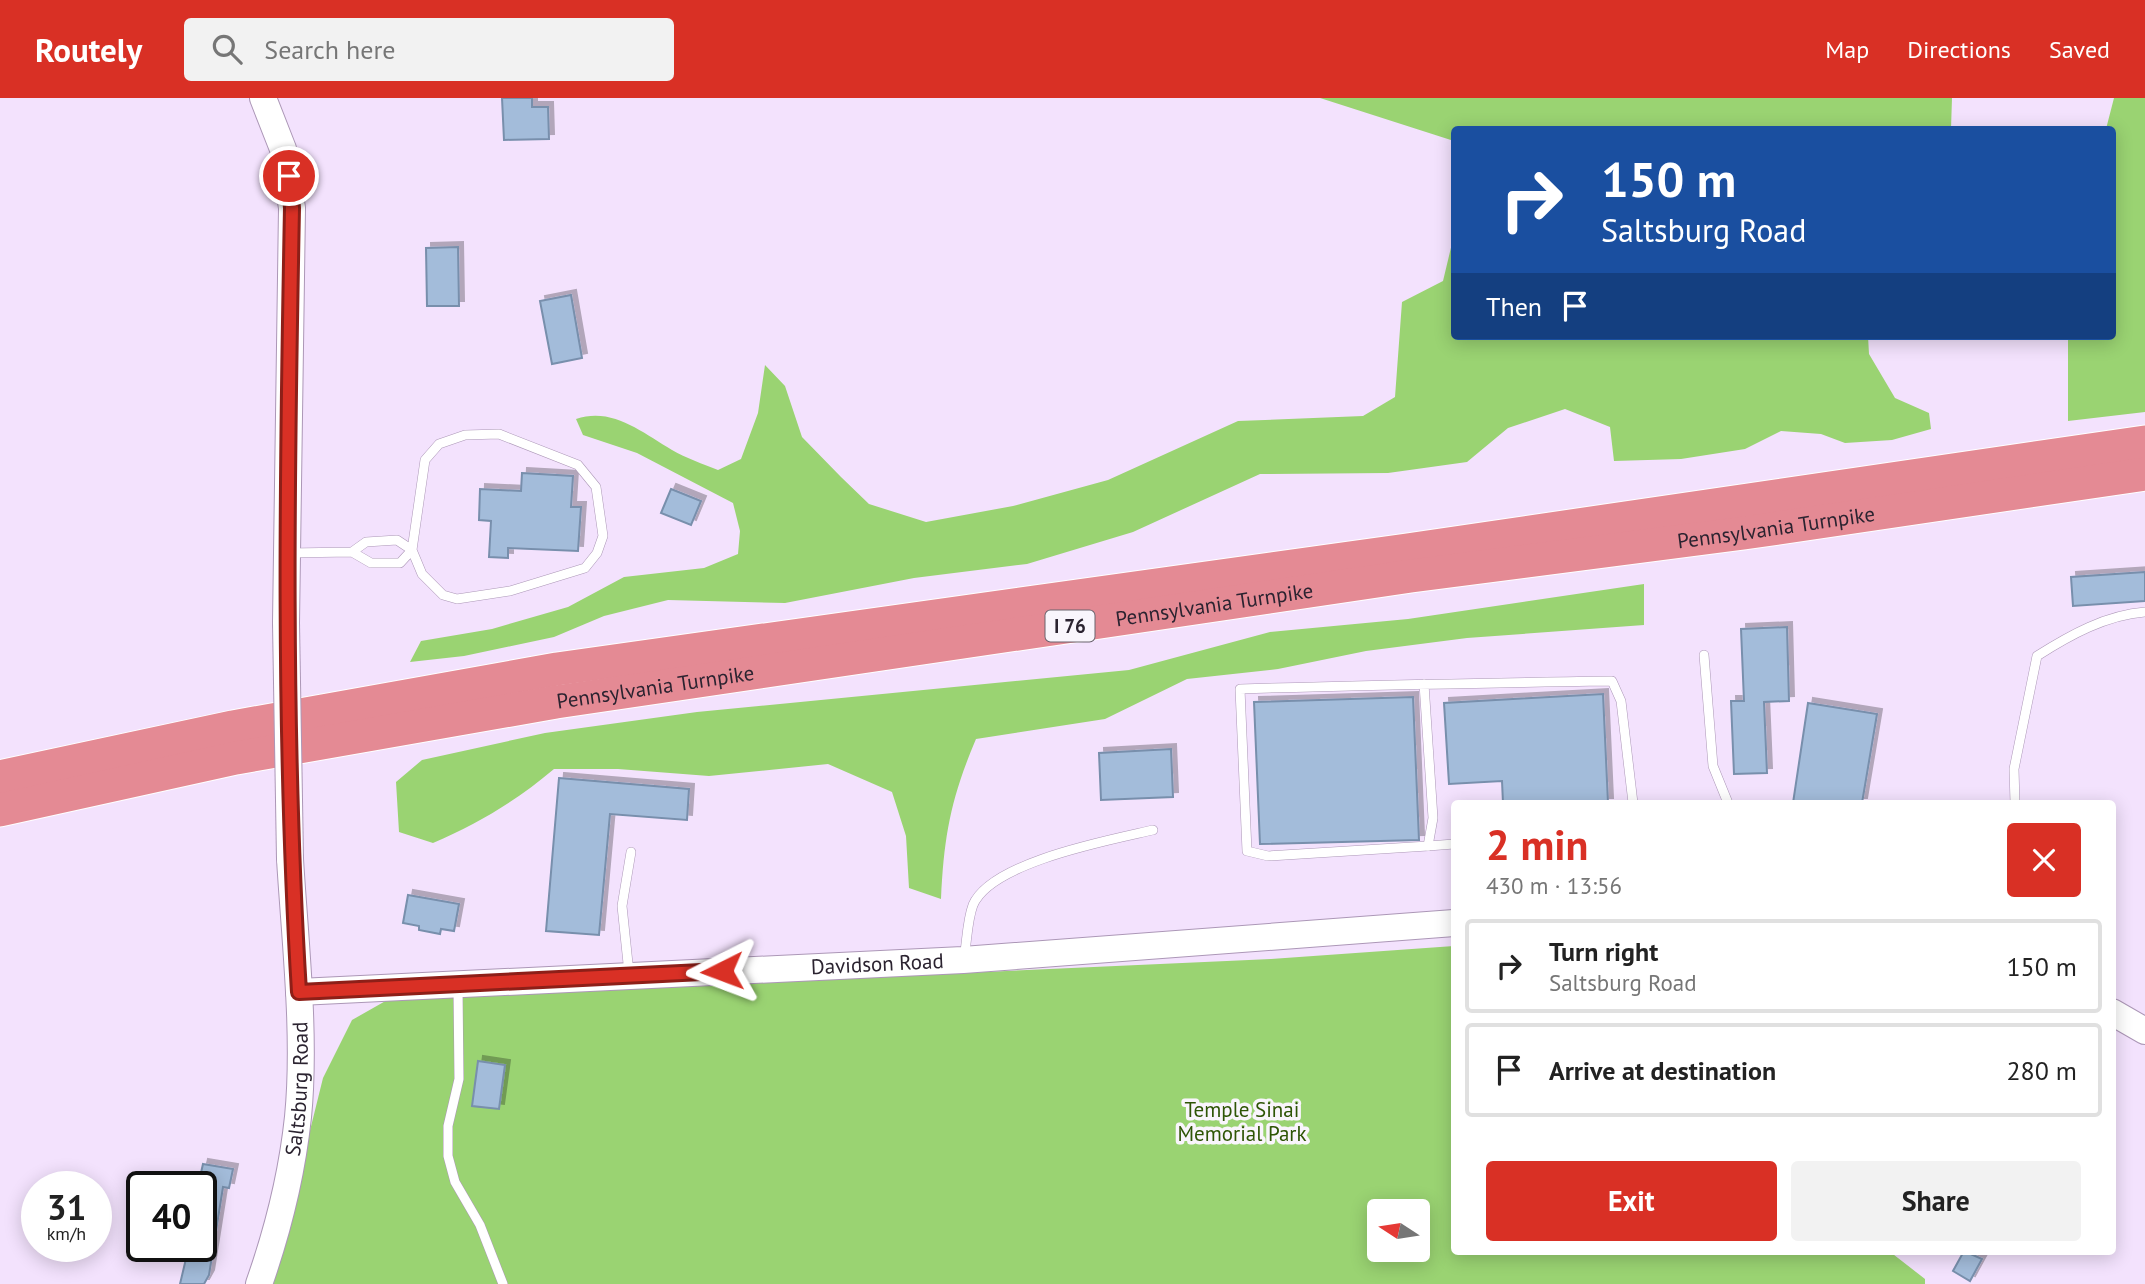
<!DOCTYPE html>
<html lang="en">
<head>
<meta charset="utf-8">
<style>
  :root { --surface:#fff; --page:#f2f2f2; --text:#222; --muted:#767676; --line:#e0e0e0; --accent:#d93025 }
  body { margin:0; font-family:"PT Sans",sans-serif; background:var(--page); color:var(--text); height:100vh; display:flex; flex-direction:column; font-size:26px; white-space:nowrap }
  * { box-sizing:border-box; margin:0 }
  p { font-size:23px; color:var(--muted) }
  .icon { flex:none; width:38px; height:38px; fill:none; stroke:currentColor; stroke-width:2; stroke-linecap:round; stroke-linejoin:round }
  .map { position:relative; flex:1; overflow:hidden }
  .panel { position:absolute; left:1451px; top:702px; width:665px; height:455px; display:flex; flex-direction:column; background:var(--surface); border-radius:7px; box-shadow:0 4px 18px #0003 }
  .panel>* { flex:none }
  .top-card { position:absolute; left:1451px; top:28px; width:665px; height:214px; border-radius:7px; box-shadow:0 4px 18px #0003; background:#1a4fa0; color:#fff; overflow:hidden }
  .needle { width:46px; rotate:282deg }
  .tools { position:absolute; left:1367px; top:1101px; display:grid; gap:14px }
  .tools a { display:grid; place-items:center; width:63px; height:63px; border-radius:7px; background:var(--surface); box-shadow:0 4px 18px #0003; font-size:35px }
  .speed { position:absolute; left:21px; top:1073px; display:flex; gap:14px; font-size:35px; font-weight:700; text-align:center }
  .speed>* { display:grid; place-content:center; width:91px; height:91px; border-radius:50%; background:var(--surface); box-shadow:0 4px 18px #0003; line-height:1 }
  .speed small { font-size:18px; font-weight:400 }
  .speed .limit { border:4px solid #111; border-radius:10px; background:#fff; color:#111 }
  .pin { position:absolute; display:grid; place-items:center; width:60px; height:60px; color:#fff; margin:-30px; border:4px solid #fff; border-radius:50%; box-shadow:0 2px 7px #0007 }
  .me { position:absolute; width:77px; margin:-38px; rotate:267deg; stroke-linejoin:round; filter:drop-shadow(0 0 5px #0008) }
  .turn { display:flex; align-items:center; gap:24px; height:147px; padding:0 35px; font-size:32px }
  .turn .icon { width:91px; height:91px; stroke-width:2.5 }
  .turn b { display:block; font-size:49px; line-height:60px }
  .then { display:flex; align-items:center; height:66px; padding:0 35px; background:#0003; gap:14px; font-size:26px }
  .round { display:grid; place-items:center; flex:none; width:74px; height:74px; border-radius:7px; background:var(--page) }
  .head { display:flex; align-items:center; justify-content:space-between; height:119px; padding:0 35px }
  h1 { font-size:42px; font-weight:800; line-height:52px; color:var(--accent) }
  .button { display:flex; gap:14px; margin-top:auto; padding:14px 35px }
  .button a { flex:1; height:80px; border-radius:7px; background:var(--accent); color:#fff; font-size:28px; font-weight:800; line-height:80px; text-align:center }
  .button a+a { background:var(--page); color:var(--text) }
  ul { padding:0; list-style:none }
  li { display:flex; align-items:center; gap:21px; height:94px; margin:0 14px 10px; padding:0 21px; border:4px solid var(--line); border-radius:7px }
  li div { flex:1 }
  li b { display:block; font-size:26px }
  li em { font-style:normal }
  header { display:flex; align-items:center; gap:42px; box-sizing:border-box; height:98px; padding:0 35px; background:var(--accent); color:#fff }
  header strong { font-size:33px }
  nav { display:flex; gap:38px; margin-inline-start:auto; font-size:24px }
  .search { width:490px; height:63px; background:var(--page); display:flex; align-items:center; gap:18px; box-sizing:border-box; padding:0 24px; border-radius:7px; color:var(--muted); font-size:26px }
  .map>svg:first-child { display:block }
</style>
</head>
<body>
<header>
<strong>Routely</strong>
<div class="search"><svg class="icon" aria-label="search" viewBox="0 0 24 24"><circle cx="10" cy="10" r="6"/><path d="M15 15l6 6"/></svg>Search here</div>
<nav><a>Map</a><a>Directions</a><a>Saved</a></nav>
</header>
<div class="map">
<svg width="2145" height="1186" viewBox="0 0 2145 1186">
  <defs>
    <filter id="shadow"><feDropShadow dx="5" dy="-5" stdDeviation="0" flood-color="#0004"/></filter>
  </defs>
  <rect width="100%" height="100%" fill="#f3e2fd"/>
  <g fill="#9ad372" fill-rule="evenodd">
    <polygon points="1320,0 1952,0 1951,31 1454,32 1454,43"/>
    <polygon points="2114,0 2145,0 2145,314 2068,323 2068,238 2112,238 2112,32 2106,31"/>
    <path d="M1454,137V238H1868L1869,256L1895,300L1929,315L1931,331L1892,342L1845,345L1821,336L1781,333L1745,351L1681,361L1614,363L1610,329L1565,311L1508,330L1467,364L1388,375L1260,376L1133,434L1027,466L914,480L785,505L668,502L604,518L554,539L464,558L410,564L421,543L492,531L568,509L624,479L704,470L738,456L740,433L733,405L637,355L583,337L576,321C613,309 641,334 672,352C686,360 703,366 718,372L741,361L758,315L765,267L785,288L802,339L841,379L869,406L926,424L1013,408L1108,382L1238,323L1363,318L1395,299L1402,204L1443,183Z"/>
    <path d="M1644,486V527L1467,540L1366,553L1278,571L1187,581L1105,621L976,641C951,700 944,737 941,801L909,790L906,738L892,694L828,666L709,678L618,671H554C516,703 478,726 433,745L399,734L396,684L422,662L545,635L697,614L1129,572L1270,534L1408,521Z"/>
    <path d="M1454,848V1153H1889L1925,1181V1186H272L323,980L352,922L389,901L1271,861ZM1379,1113H1418V1152H1379Z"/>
  </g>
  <g fill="#a3bcda" stroke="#788fac" stroke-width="2" filter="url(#shadow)">
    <polygon points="502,0 532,0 532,9 548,9 549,41 504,42"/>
    <polygon points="458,149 459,208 427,208 426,150"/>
    <polygon points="571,197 582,260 552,266 540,203"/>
    <polygon points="522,375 573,378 571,409 581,409 578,453 508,450 508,460 489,459 491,423 479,422 480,391 521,393"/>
    <polygon points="671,391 701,403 691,427 661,415"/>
    <polygon points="2145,474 2145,503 2073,508 2071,479"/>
    <polygon points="1787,529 1789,603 1764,604 1767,675 1734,676 1731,603 1744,603 1741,531"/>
    <polygon points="1603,596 1608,705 1503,705 1502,683 1449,686 1444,605"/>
    <polygon points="1413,599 1419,742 1260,746 1254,604"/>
    <polygon points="1808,605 1877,616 1862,705 1793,705"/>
    <polygon points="1171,651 1173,699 1101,702 1099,655"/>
    <polygon points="559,680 689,691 687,722 610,716 599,837 546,833"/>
    <polygon points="408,797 459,806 454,833 441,831 440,836 419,832 419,828 403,825"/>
    <polygon points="478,963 505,967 499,1011 472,1008"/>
    <polygon points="203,1066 233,1071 229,1090 223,1089 209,1177 204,1186 180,1186 189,1148 201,1148 201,1088 198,1088"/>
    <polygon points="1964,1153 1982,1161 1970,1183 1953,1173"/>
  </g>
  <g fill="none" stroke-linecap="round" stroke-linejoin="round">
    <defs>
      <g id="lane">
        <polyline points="289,455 352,454 371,465 400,465 412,452 425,362 439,346 465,337 499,336 578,367 596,389 603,438 597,455 585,470 510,493 457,501 443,497 422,476 412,452 397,442 366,444 352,454"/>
        <polyline points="1704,557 1713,668 1728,705"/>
        <path d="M1424,586L1433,720L1428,748L1268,758L1247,753L1240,591C1364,587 1488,585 1612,583L1621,603L1633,705"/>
        <path d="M2015,705L2014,671L2037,558C2070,537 2106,517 2145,514"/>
        <polyline points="1428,748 1454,746"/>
        <path d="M964,860C967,844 967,823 973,807C991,764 1110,742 1153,732"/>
        <polyline points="629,875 622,808 631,754"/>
        <polyline points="458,890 459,981 448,1028 448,1058 455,1084 480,1127 503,1186"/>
      </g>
      <g id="secondary">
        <polyline points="263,0 283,51 292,110 286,525"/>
        <path id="s1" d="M299,894L963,862L1454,825"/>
        <polyline points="2112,914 2145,933"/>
        <path id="s2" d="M259,1186C278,1132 292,1076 298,1019C306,938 295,843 290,761"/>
      </g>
      <g id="highway">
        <polyline points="0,679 233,629 557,571 1407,452 2145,344"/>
        <path id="s3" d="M0,712L236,660L556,604L1411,478L1744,435L2145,376"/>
      </g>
    </defs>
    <use href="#lane" stroke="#ac97b7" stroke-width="10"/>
    <use href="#secondary" stroke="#ac97b7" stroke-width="28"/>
    <use href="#highway" stroke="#fff" stroke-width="35"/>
    <use href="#lane" stroke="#fff" stroke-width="9"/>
    <use href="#secondary" stroke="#fff" stroke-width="26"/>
    <use href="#highway" stroke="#e48a94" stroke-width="33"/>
    <defs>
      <polyline id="secondary-bridge" points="286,525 290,761"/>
    </defs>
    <use href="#secondary-bridge" stroke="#ac97b7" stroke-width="28" stroke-linecap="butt"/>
    <use href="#secondary-bridge" stroke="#fff" stroke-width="26"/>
  </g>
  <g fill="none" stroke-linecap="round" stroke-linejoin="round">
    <defs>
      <path id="route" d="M289,78L292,110C287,371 283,633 299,894L722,873"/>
    </defs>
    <use href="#route" stroke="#8d1f18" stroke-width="18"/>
    <use href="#route" stroke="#d93025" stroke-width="12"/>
  </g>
  <g text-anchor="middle" stroke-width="7" stroke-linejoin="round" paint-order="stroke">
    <rect fill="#f9f5fc" stroke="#69626d" stroke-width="2" x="1045.5" y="512.5" width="49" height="31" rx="5"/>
    <g font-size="19" font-weight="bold" fill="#2b2330">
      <text x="1070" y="535">I 76</text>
    </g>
    <g font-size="21" fill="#2b2330" stroke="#f9f5fc">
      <text dy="7" stroke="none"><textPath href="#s3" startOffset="1799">Pennsylvania Turnpike</textPath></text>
      <text dy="7" stroke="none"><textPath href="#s3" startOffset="1232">Pennsylvania Turnpike</textPath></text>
      <text dy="7" stroke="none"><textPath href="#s3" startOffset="667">Pennsylvania Turnpike</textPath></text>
      <text dy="7" stroke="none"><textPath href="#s1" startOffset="579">Davidson Road</textPath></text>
      <text dy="7" stroke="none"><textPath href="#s2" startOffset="200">Saltsburg Road</textPath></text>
    </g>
    <g font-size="21" fill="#2e5505" stroke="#f9f5fc">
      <text x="1242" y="1019">Temple Sinai<tspan x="1242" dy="24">Memorial Park</tspan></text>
    </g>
  </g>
</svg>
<div class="tools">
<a><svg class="needle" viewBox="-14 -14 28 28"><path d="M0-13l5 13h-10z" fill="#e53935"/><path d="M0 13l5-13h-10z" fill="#767676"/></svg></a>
</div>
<div class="speed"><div>31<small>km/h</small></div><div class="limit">40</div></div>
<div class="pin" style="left:289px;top:78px;background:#d93025"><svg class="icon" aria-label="arrive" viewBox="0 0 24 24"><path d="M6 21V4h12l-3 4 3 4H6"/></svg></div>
<svg class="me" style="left:722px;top:873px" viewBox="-20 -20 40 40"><path d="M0-17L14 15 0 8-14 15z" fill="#d93025" stroke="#fff" stroke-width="4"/></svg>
<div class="top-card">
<div class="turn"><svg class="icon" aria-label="right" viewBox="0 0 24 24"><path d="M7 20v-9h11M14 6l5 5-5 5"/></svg><div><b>150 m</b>Saltsburg Road</div></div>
<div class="then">Then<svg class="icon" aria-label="arrive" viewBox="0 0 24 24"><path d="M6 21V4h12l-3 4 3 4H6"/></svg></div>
</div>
<section class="panel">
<div class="head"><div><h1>2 min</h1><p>430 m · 13:56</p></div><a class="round" style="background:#d93025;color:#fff"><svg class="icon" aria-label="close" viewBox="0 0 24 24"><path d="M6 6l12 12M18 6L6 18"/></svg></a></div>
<ul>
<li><svg class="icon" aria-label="right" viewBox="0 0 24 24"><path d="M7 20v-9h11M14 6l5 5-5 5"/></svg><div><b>Turn right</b><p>Saltsburg Road</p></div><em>150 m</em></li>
<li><svg class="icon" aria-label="arrive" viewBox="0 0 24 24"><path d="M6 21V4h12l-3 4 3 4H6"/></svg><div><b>Arrive at destination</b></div><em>280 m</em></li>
</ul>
<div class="button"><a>Exit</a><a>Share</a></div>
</section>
</div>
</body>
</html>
